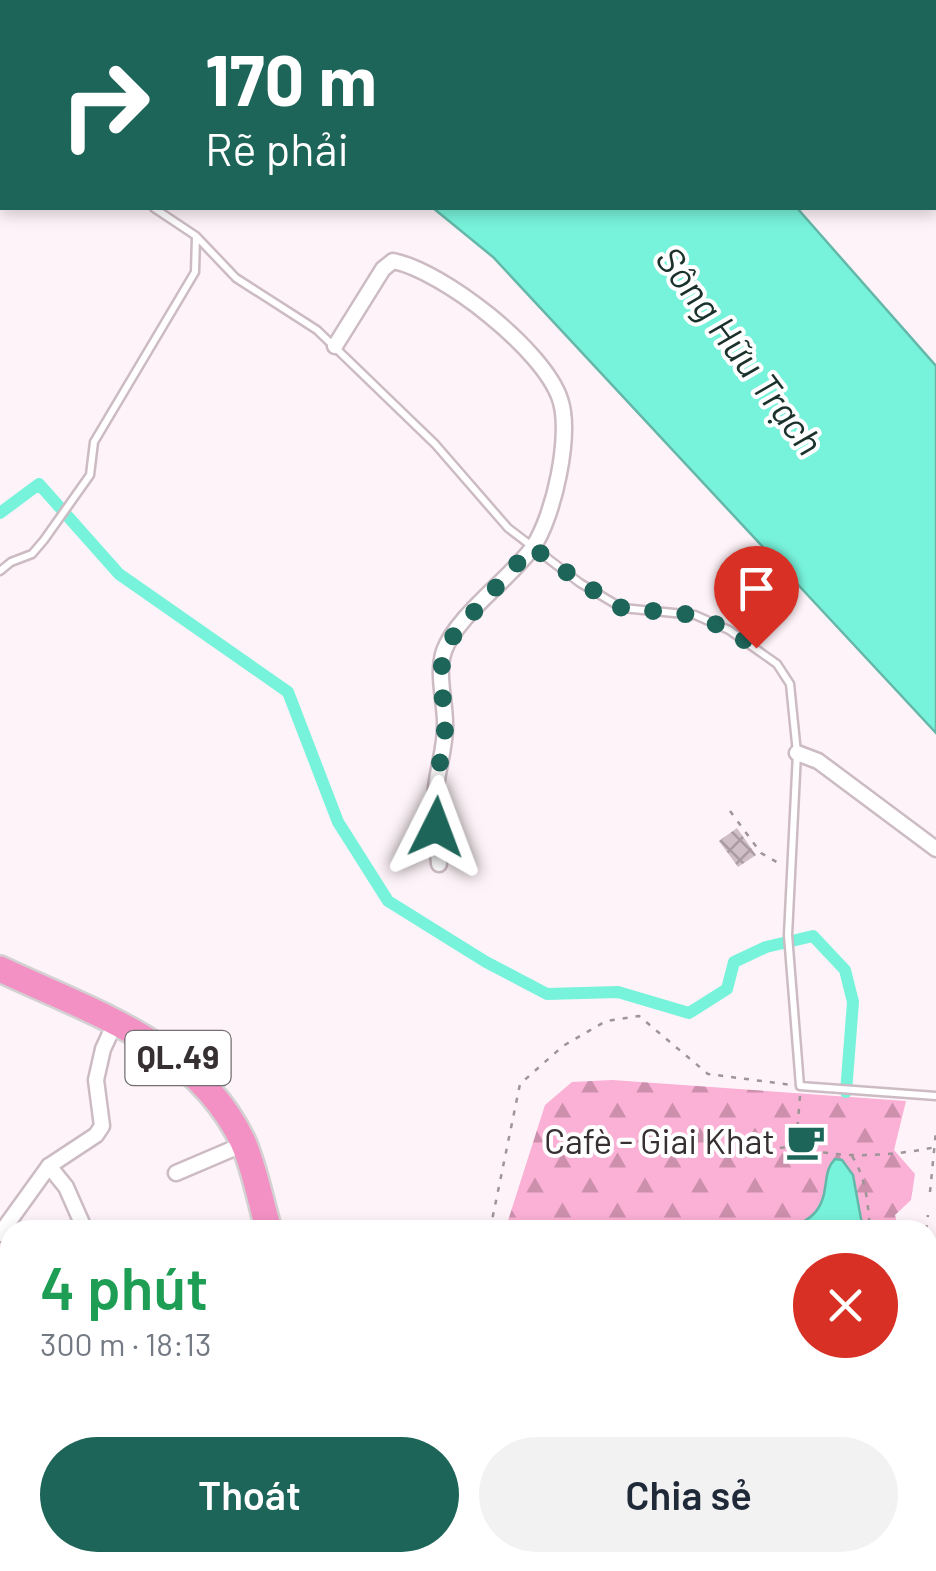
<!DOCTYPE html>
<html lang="vi">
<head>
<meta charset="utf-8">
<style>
  :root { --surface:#fff; --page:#f2f2f3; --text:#1f2937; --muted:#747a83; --accent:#1e6559 }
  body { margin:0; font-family:Barlow,sans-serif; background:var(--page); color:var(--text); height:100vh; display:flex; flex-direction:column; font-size:38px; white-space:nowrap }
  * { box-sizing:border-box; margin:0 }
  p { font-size:32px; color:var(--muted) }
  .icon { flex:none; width:55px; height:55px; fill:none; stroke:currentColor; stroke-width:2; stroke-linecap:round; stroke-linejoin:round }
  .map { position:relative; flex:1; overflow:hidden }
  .drawer { position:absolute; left:0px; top:1220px; width:938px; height:352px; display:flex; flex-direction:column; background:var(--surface); border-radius:30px 30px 0 0; box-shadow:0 5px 15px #0003 }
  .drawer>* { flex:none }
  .banner { position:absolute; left:0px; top:0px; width:938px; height:210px; box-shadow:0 5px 15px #0003; background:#1e6559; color:#fff; overflow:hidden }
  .pin { position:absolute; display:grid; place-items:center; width:85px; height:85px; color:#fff; margin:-102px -42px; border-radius:50% 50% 50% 0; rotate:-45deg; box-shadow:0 0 10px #0007 }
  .pin .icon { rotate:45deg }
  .me { position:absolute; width:110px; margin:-55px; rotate:3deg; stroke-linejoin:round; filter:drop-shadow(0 0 8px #0008) }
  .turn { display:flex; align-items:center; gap:35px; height:210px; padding:0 40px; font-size:45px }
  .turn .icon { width:130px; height:130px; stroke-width:2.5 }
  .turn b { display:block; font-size:70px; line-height:85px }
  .round { display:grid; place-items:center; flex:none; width:105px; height:105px; border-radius:52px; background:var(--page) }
  .head { display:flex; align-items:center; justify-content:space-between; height:170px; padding:0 40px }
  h1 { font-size:60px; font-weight:600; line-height:75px; color:#1e9e55 }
  .cta { display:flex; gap:20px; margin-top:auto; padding:20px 40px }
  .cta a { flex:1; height:115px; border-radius:60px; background:var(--accent); color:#fff; font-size:40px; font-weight:600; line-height:115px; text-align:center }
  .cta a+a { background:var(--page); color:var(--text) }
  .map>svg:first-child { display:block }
</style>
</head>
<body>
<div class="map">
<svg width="936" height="1571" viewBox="0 0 936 1571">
  <defs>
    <pattern id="forest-firs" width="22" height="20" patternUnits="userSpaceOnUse" patternTransform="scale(2.5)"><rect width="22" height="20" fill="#fbb0d5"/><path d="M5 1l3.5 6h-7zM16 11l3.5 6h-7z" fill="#cc90ad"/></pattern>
    <pattern id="building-cross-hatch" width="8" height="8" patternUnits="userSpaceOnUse" patternTransform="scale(2.5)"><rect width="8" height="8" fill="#d0bec7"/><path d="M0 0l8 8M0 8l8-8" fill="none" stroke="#aa9ba2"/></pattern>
  </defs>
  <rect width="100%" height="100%" fill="#fef3f8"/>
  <g fill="url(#forest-firs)">
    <path d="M612,1080L906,1101L894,1150L915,1174L911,1200L895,1215L899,1230H863L853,1175L842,1160L831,1162C818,1200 833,1204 793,1228L505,1230L545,1105L572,1082Z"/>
    <polygon points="482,1563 694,1563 694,1571 485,1571"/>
  </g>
  <g fill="#78f3db" stroke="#64b8a9" stroke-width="2.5">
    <polygon points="0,0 702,0 2,2 2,116"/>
    <polygon points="433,208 797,208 936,366 936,733 493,257"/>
    <path d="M835,1159L842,1160L853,1175L863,1230H750C784,1228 820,1229 825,1188C827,1176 827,1167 835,1159Z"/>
  </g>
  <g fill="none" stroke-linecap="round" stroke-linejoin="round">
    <polyline stroke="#78f3db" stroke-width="12" points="0,513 39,484 119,574 288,692 338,822 388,901 486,962 547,994 618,992 689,1013 727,989 734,962 766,947 813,936 845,970 853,1002 846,1092"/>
  </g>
  <polygon fill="url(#building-cross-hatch)" points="737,828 756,855 738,867 719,841"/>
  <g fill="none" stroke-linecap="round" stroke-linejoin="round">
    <defs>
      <g id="lane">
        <polyline points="0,179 2,179"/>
        <polyline points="154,208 196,236 236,278 317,330 435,444 508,528 580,583 622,608 695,615 729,630 777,664 790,684 797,753 788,935 800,1086 936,1096"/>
        <polyline points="0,571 11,562 32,554 44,540 90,475 94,442 195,272 196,237"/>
      </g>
      <g id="street">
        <path d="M335,346L383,269L393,261C443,271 543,349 560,399C572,434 554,516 533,547C510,579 457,615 444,651C436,675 446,703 445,727C445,748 438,767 436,788C434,813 437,839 439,864"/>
        <polyline points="797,753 818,761 936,849"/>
        <polyline points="49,1166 66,1187 85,1230"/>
        <polyline points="176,1173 244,1144"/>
        <polyline points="0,1234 49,1166 96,1135 102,1126 96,1080 103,1049 115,1023"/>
        <polyline points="301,1571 309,1562"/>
      </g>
      <g id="highway">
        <path d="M0,969C91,1012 197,1044 243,1142C255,1169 260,1201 269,1230"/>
        <polyline points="337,1562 339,1571"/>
      </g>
    </defs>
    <use href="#lane" stroke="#cdbbc4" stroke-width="11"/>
    <use href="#street" stroke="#cdbbc4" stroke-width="19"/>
    <use href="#highway" stroke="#d3d1d2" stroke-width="30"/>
    <g stroke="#9e9599" stroke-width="2.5" stroke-dasharray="5 8" stroke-linecap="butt">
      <polyline points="730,811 761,853 780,864"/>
      <path d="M800,1096L796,1146C839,1160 892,1156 936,1147"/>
      <polyline points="652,1135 668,1139 701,1139 719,1146 764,1150 795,1146"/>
      <path d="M852,1156C866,1178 868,1203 870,1230"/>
      <polyline points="930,1192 936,1131"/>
      <polyline points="490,1230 520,1084 563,1046 606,1021 639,1016 708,1074 792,1085"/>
      <polyline points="926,1230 928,1215"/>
      <polyline points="928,1395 936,1402"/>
      <polyline points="928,1463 935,1462 936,1452"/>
      <polyline points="928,1503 936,1504"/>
      <polyline points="832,1571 882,1562 930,1567 936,1556"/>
      <polyline points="903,1571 903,1562"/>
    </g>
    <use href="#lane" stroke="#fff" stroke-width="6"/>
    <use href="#street" stroke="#fff" stroke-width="14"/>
    <use href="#highway" stroke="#f391c4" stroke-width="25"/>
  </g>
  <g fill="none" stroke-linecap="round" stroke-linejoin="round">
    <polyline stroke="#1e6559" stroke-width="18" stroke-dasharray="0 32.4" points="436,827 436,787 445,732 441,672 444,651 456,632 532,547 580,582 622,608 695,615 729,630 756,648"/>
  </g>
  <defs>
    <symbol id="cafe-bare" viewBox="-9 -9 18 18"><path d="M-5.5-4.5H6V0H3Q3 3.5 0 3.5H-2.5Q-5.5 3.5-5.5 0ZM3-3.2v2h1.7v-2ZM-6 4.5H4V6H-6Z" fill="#1e6559" stroke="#fff" stroke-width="2.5" paint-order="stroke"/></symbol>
  </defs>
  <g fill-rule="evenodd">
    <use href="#cafe-bare" x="778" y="1114" width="55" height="55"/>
  </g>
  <g text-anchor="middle" stroke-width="8" stroke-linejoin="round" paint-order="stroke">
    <rect fill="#fff" stroke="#736e70" stroke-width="2.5" x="125.5" y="1031" width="105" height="54" rx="8"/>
    <g font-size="32" font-weight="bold" fill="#373033">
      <text x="178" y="1069">QL.49</text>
    </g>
    <g font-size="35" fill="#373033" stroke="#fff" text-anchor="end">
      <text x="775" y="1154">Cafè - Giai Khat</text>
    </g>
    <g font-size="38" font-style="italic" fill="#1b312c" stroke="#fff">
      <text transform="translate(739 351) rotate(53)" y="13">Sông Hữu Trạch</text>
    </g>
  </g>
</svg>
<div class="pin" style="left:756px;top:648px;background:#d93025"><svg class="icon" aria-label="arrive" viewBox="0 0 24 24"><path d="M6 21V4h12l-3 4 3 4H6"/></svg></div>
<svg class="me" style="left:436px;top:827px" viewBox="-20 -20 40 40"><path d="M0-17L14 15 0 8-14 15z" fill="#1e6559" stroke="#fff" stroke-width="4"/></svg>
<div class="banner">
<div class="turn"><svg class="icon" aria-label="right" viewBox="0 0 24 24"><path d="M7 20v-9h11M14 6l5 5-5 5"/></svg><div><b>170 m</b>Rẽ phải</div></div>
</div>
<section class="drawer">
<div class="head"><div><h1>4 phút</h1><p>300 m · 18:13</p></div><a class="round" style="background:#d93025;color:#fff"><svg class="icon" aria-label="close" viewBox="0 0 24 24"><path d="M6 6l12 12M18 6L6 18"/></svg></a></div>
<div class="cta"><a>Thoát</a><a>Chia sẻ</a></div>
</section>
</div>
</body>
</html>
